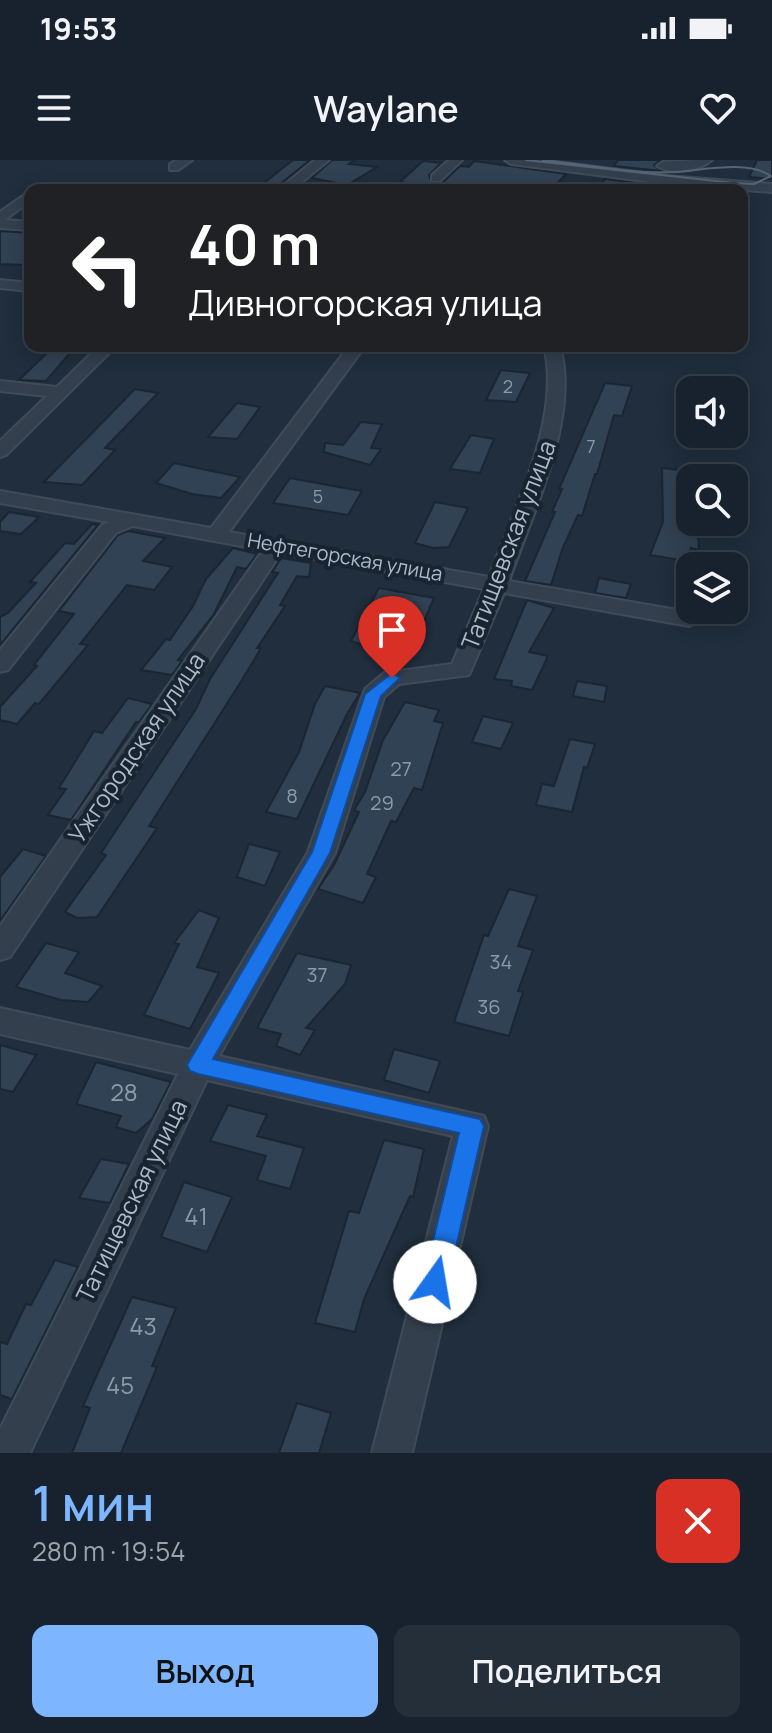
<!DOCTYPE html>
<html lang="ru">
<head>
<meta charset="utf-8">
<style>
  :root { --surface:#18222e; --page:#252f3a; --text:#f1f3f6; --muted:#9fa4aa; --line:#363f4a; --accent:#7db6ff }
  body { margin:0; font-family:Manrope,sans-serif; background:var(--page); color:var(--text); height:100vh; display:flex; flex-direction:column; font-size:30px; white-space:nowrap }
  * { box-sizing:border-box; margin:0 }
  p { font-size:26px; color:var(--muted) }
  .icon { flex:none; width:44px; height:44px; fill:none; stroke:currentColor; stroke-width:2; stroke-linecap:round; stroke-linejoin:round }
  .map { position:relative; height:1293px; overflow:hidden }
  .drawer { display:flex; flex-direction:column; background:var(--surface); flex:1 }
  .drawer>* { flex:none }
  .top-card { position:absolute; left:24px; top:24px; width:724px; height:168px; border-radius:16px; box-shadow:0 4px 20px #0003,0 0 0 2px var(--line); background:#202124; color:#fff; overflow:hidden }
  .buttons { position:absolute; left:676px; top:216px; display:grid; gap:16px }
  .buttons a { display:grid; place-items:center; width:72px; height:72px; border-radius:16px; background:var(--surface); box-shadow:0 4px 20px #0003,0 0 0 2px var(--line); font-size:40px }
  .pin { position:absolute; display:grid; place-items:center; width:68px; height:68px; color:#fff; margin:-82px -34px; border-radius:50% 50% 50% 0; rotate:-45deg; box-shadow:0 0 8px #0007 }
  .pin .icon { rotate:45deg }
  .me { position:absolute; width:88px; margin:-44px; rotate:13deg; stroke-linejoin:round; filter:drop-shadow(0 0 6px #0008) }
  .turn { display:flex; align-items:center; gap:28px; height:168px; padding:0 32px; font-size:36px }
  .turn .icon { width:104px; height:104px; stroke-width:2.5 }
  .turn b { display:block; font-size:56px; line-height:68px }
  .round { display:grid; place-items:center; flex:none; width:84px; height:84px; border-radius:16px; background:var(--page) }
  .head { display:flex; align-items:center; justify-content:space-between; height:136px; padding:0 32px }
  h1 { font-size:48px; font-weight:600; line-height:60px; color:var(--accent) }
  .cta { display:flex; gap:16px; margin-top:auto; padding:16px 32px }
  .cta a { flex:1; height:92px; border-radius:16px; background:var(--accent); color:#111; font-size:32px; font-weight:600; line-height:92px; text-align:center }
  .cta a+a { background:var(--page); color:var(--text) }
  .status { display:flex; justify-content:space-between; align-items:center; height:56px; padding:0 40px; background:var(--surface); direction:ltr }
  .status svg { height:22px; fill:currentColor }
  header { display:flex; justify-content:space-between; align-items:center; height:104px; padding:0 32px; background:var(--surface); font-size:36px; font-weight:600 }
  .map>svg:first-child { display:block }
</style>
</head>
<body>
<div class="status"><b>19:53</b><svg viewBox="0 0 49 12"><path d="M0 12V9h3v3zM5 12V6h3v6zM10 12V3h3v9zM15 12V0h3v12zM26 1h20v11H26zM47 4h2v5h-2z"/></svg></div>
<header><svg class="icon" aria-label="menu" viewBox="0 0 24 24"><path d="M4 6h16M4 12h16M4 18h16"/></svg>Waylane<svg class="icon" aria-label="heart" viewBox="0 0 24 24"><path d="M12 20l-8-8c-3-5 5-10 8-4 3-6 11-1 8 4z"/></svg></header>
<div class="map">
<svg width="772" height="1293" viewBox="0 0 772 1293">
  <rect width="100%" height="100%" fill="#202e3d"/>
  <g fill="#314254" stroke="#1b2633" stroke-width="2">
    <polygon points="293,0 310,0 279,25 255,30"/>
    <polygon points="332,0 355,0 349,4 377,7 347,25 312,18"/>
    <polygon points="618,0 661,0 654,5 661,11 614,6"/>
    <polygon points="757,0 772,0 772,19 749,17"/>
    <polygon points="423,1 441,3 429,15 432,24 442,23 460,6 469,7 474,1 566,14 553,28 516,23 508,30 466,30 400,22"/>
    <polygon points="605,19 652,25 649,30 598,30"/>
    <polygon points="0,71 30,73 30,101 25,105 0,104"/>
    <polygon points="49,191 70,193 46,221 19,220"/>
    <polygon points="501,210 530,213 516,242 486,240"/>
    <polygon points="605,223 632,226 622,256 614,255 597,314 595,314 582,356 578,355 563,387 551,425 525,421 555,352 552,352 562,329 559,329"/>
    <polygon points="135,229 158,233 105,288 115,290 82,325 44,322"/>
    <polygon points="237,243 260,247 237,279 208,277"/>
    <polygon points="361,262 382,264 371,288 381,289 370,305 324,292 325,283 343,285"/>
    <polygon points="471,275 494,279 480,313 450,309"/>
    <polygon points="174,303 240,317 221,338 192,334 156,323"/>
    <polygon points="662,308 687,311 682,336 690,337 690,362 697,362 699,390 691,388 686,401 650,395 663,362"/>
    <polygon points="290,318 339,327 362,331 348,355 273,343"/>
    <polygon points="435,342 468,348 449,387 433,388 415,383"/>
    <polygon points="9,352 39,357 21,374 0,371 0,362"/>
    <polygon points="92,364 98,365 0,485 0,457 8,453 36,423 30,422 65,383 74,384"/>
    <polygon points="128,371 165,378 143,401 172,407 154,430 127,425 80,484 88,485 39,544 35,543 17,564 0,560 0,547 37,506 34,505 74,454 59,451 118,375"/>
    <polygon points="233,388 257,394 246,409 237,407 214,454 178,500 182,501 172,515 141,510 166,479 170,480 193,446 206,419"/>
    <polygon points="281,398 311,403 309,417 297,416 280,445 285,446 257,488 261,488 242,520 149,666 157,668 97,757 77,758 65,752 106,695 101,693 196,549 210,519 278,413 272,412"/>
    <polygon points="599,418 631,424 626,438 595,433"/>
    <polygon points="379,428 434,438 410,493 376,489 351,481"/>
    <polygon points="527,440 554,448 529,492 548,496 532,530 511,526 512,521 494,519"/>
    <polygon points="577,521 607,526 604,542 573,536"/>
    <polygon points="325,526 360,533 347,554 297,659 266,652 299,592 315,544"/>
    <polygon points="128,538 152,544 139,562 136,562 71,660 48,655 66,629 59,628 94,571 102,573"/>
    <polygon points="405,542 439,550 434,561 443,563 422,630 414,628 396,662 391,661 367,714 376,717 363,743 318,729 334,705 359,652 354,650 365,632 383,580"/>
    <polygon points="483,556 513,563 501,589 472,582"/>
    <polygon points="570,579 595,584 587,608 584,607 572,652 536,645 542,624 554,626"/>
    <polygon points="249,684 280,692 265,726 237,717"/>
    <polygon points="23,689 46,696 0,761 0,717"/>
    <polygon points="509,729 537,736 518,786 533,790 518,831 523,832 509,876 454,862 484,775 488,776"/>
    <polygon points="199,750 219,758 197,807 219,813 190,869 144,855 179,784 174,783"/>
    <polygon points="46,783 79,792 65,813 102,826 88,842 61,840 16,827"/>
    <polygon points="297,793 351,805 345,824 306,868 315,870 300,895 276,886 281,874 257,868"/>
    <polygon points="0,885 36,895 13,932 0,929"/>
    <polygon points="394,889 440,901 429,933 384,920"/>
    <polygon points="96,902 171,922 152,959 136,973 116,967 121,956 76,944"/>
    <polygon points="228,945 267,955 257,976 304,988 290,1029 257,1020 266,996 210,981"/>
    <polygon points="384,980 424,989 413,1037 410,1036 364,1139 355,1172 315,1163 349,1051 359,1053"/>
    <polygon points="101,999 129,1004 110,1043 79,1038"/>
    <polygon points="184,1022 232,1037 207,1092 161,1077"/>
    <polygon points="55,1100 78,1107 12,1239 0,1235 0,1182 7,1184 26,1144 31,1145"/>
    <polygon points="132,1137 176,1148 152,1206 157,1207 121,1293 72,1293 90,1248 83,1246"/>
    <polygon points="297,1243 331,1253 319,1293 279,1293"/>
  </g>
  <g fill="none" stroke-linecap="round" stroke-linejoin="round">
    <defs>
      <g id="minor">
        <polygon points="177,0 192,0 178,10 170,10 170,4"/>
        <polygon points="315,0 329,0 292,30 278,30"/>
        <polygon points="449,0 462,0 440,21 432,21 432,15"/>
        <polygon points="505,0 540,0 668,16 772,24 772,32 668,24 511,4"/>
        <path d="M697,0H712C699,11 672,15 657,6L663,2Z"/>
        <polygon points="30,31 30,41 5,60 30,62 30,70 0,68 0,52"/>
        <polygon points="0,120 30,123 30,131 0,128"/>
        <polygon points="99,186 116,186 6,295 0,297 0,281 47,236 0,231 0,221 57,227"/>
        <path d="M349,186H365L229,372L489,417C514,349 562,258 544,186H560C580,258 533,351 509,421L689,452L700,459L689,466L504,433L469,515L399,524L384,537L335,693L219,896L484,956L488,966L412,1293H372L453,976L207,920L30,1293H0V1269L178,914L0,874V848L190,890L308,692L365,529L384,513L452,504L484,429L281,393L10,797L0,800V766L263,390L133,366L116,373L8,510L0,512V490L102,365L109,362L0,343V331L211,368Z"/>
      </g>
    </defs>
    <use href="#minor" stroke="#404b59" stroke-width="4"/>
    <use href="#minor" fill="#343f4d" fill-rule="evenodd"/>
    <path stroke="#556474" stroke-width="2" d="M526,0L734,23L754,24L771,16C747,0 705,10 675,12C631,14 586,5 543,0"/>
  </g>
  <polygon fill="#1a73e8" stroke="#114b97" stroke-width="2" points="392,513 400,518 381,536 330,693 213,899 480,959 484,966 448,1122 444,1130 435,1134 426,1130 423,1122 459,973 198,914 190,911 187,905 312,692 365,534"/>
  <g text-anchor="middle" stroke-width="8" stroke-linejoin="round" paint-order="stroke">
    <g font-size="18" fill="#8e9aaa">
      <text x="508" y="233">2</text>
      <text x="591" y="293">7</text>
      <text x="318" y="343">5</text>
    </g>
    <g font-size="20" fill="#afbac9" stroke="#192431">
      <text transform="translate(345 397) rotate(10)" y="7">Нефтегорская улица</text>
    </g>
    <g font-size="20" fill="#8e9aaa">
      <text x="401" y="616">27</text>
      <text x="292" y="643">8</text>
      <text x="382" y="650">29</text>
      <text x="501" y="809">34</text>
      <text x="317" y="822">37</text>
      <text x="489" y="854">36</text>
    </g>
    <g font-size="24" fill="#afbac9" stroke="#192431">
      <text transform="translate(509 385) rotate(-69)" y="8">Татищевская улица</text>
      <text transform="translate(137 588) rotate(-56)" y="8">Ужгородская улица</text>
      <text transform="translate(132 1041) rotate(-64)" y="8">Татищевская улица</text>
    </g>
    <g font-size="24" fill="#8e9aaa">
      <text x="124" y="941">28</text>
      <text x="196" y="1065">41</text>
      <text x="143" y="1175">43</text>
      <text x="120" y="1234">45</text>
    </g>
  </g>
</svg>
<div class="buttons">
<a><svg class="icon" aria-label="sound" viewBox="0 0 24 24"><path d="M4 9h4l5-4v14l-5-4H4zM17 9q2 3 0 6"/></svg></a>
<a><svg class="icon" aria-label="search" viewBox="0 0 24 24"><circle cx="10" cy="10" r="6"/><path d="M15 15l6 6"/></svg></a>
<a><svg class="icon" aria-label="layers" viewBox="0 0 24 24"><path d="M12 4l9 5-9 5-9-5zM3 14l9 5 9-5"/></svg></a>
</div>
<div class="pin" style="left:392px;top:518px;background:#d93025"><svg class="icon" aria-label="arrive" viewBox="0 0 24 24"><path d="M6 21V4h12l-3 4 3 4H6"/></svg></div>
<svg class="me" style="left:435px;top:1122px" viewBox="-20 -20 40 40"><circle r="19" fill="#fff"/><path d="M0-13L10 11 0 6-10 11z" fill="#1a73e8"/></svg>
<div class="top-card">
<div class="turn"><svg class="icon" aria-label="left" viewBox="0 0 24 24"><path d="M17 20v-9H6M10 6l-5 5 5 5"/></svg><div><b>40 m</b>Дивногорская улица</div></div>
</div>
</div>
<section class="drawer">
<div class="head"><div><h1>1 мин</h1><p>280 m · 19:54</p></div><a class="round" style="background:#d93025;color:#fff"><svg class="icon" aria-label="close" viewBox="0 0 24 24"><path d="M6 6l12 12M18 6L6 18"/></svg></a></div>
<div class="cta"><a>Выход</a><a>Поделиться</a></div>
</section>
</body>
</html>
